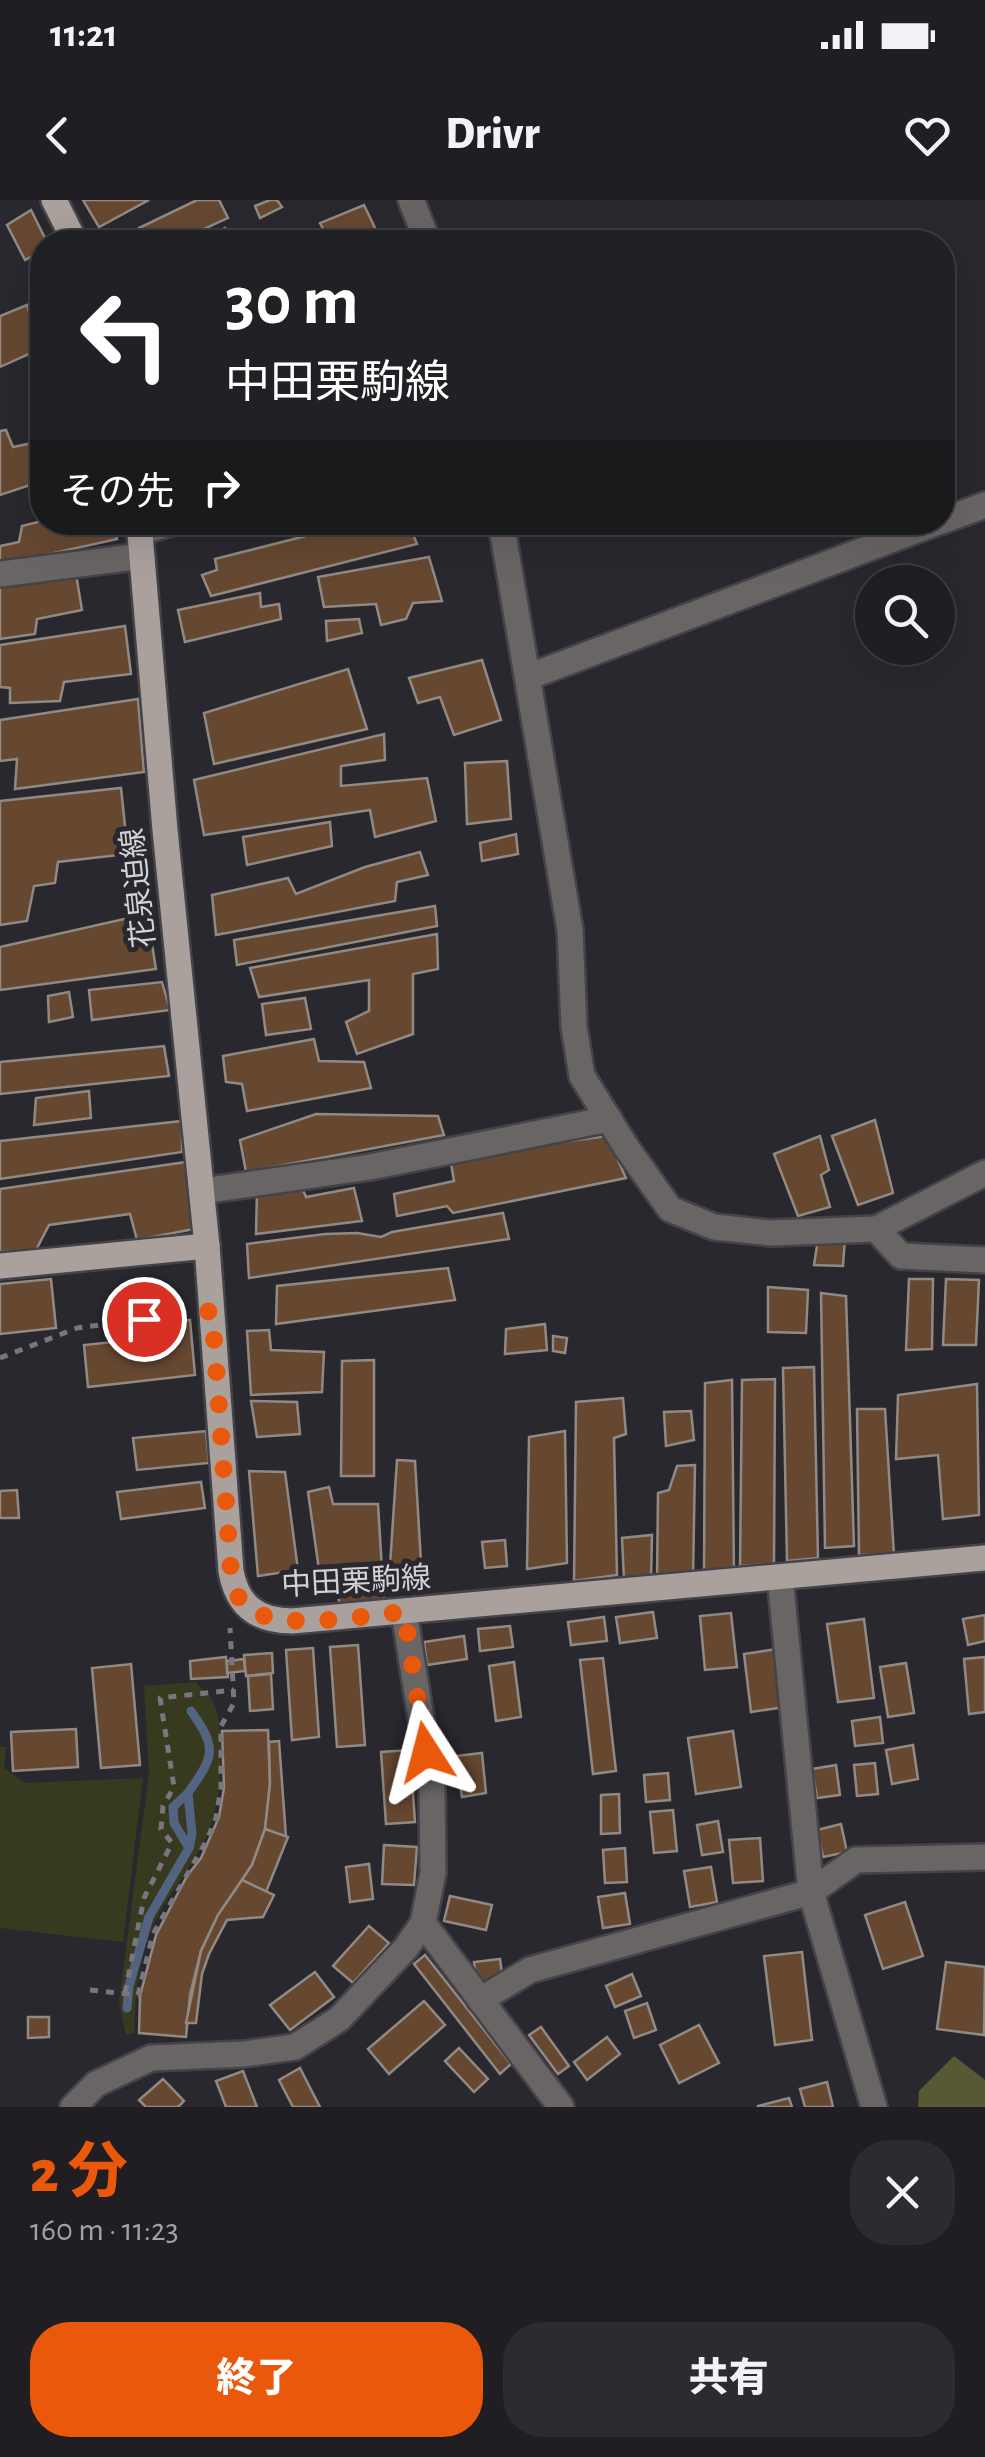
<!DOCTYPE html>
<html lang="ja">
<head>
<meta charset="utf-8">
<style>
  :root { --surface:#201e23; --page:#2d2b30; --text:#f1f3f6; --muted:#a2a2a6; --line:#3d3c41; --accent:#ea580c }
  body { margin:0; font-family:"Alegreya Sans","Noto Sans JP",sans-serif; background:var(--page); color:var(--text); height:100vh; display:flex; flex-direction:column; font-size:38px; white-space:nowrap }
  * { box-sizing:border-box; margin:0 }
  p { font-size:32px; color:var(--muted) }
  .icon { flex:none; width:55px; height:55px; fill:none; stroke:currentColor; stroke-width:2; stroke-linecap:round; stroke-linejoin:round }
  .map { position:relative; height:1907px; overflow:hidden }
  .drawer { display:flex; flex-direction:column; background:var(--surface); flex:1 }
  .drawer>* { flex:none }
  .banner { position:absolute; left:30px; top:30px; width:925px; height:305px; border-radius:40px; box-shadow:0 10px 40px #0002,0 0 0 2px var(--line); background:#202124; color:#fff; overflow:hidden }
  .controls { position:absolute; left:855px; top:365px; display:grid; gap:20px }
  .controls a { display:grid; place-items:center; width:100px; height:100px; border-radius:50%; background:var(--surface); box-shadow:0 10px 40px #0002,0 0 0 2px var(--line); font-size:50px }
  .pin { position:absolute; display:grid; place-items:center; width:85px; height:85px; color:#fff; margin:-42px; border:5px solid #fff; border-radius:50%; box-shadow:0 2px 10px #0007 }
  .me { position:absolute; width:110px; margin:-55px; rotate:351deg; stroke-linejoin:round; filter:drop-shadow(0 0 8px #0008) }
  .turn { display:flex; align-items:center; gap:35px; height:210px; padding:0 30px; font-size:45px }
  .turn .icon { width:130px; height:130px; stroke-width:2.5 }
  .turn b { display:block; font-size:70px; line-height:85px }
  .then { display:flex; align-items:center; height:95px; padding:0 30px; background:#0003; gap:20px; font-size:38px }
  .round { display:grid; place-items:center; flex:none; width:105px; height:105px; border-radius:40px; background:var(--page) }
  .overview { display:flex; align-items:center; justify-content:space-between; height:170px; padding:0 30px }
  h1 { font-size:60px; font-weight:800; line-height:75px; color:var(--accent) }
  .primary-button { display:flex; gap:20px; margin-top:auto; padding:20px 30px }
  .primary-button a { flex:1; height:115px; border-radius:40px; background:var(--accent); color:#fff; font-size:40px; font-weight:800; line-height:115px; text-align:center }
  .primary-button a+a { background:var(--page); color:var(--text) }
  .status { display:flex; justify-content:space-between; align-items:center; height:70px; padding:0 50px; background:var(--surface); direction:ltr }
  .status svg { height:28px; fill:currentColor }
  header { display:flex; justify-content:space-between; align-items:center; height:130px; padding:0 30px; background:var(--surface); font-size:45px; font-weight:800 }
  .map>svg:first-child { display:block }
</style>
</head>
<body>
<div class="status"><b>11:21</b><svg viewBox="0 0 49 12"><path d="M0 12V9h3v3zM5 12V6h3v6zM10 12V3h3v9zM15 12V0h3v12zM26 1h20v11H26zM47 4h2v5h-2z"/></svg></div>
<header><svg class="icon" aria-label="back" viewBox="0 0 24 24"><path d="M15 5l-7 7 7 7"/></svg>Drivr<svg class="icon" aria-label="heart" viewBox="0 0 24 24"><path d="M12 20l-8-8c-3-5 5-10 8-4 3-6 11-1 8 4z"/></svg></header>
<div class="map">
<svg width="985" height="1907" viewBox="0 0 985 1907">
  <rect width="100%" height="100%" fill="#2a282f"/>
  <g fill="#383a20">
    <path d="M196,1482C202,1489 212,1497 215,1506C227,1541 221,1609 204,1642C188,1673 162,1701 150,1734C138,1765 134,1800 135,1833L126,1835L119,1802L149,1574L144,1486Z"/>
    <polygon points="0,1547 6,1547 4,1568 25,1583 143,1578 123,1742 0,1728"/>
  </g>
  <polygon fill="#575935" points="954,1856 985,1880 985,1907 918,1907 919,1891"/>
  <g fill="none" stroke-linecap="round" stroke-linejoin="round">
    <g stroke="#536382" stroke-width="9">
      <polyline points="188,1593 173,1607 174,1623 189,1648"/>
      <path d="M127,1808L129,1786L149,1717L189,1648L192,1634L188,1593C214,1556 218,1549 191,1511"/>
    </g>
  </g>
  <g fill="#664831" stroke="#918983" stroke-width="2.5">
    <polygon points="83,0 149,0 99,27"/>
    <polygon points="197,0 219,0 228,18 176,42 144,42 139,28"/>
    <polygon points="270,0 277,0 282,7 260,18 255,6"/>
    <polygon points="364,5 377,32 355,42 350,32 330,41 320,23"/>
    <polygon points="31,10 47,42 42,42 42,51 25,60 7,25"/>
    <polygon points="225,28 232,42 197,42"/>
    <polygon points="27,105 40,149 0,167 0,116"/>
    <polygon points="6,230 13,247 42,241 42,281 0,295 0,231"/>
    <polygon points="42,321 114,322 117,339 0,365 0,346 19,342 22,326"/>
    <polygon points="361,322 408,322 417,344 211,396 202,375 217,370 215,359"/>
    <polygon points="429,357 442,401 413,403 406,419 381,425 376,404 324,407 318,377"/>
    <polygon points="76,374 82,410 37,419 35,434 0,439 0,381"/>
    <polygon points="260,393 261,407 279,404 281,419 185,442 178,410"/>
    <polygon points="359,419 362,433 327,441 326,421"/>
    <polygon points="125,426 131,474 64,482 60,501 10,503 10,488 0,487 0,445"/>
    <polygon points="482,460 501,520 454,535 440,497 418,503 409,478"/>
    <polygon points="348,469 367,529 214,564 204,513"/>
    <polygon points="138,499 144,572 15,589 17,559 0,561 0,520"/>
    <polygon points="384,534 385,560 341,566 341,586 427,578 436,621 375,637 370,610 204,635 194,580"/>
    <polygon points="507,561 511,619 467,624 465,563"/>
    <polygon points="121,588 128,654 58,662 55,683 34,686 27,721 0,725 0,601"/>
    <polygon points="330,622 332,646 247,665 243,637"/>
    <polygon points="516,634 518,654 482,661 480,643"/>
    <polygon points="420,652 428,675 397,682 395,701 216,735 212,695 288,678 296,694 365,667"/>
    <polygon points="435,706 437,726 237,765 234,740"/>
    <polygon points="124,719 150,732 156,769 0,790 0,747"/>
    <polygon points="437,734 438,769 413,774 413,834 357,854 346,822 369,811 369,780 259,797 250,768"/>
    <polygon points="162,782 170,810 92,820 89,790"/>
    <polygon points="69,792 73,817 49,822 48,796"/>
    <polygon points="305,798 311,829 266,835 262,804"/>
    <polygon points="314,839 319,861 364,862 371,888 247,911 242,884 226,882 223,856"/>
    <polygon points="164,846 169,876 0,894 0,862"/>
    <polygon points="89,891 91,918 34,925 36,898"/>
    <polygon points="316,914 438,916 444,935 246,972 240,940"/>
    <polygon points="875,920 893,993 858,1005 832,936"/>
    <polygon points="182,921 182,952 0,979 0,941"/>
    <polygon points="607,936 626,978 453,1013 447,1006 397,1016 394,994 454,981 450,957"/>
    <polygon points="820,936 829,970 821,975 830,1007 798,1016 774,954"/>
    <polygon points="186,962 194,1029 137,1040 130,1014 49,1025 36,1050 0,1052 0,989"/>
    <polygon points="301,985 306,997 354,988 362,1021 256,1034 257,990"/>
    <polygon points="503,1013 509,1039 249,1078 247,1044 325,1034 357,1033 381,1037 392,1032"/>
    <polygon points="845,1038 843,1066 814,1065 818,1039"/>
    <polygon points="448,1068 455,1100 276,1124 277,1086"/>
    <polygon points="51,1079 56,1128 0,1134 0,1084"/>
    <polygon points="909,1079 933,1079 932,1149 906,1150"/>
    <polygon points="946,1079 979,1080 976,1145 943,1145"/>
    <polygon points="768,1087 808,1090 806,1133 768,1132"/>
    <polygon points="821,1093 846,1096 854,1346 825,1348"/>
    <polygon points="190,1120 195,1175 88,1187 84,1145 160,1137 158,1124"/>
    <polygon points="545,1124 547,1150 505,1154 506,1129"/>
    <polygon points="269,1130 271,1150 324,1152 322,1192 251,1195 247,1131"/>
    <polygon points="553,1136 567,1138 565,1153 553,1151"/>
    <polygon points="374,1160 374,1276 341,1276 342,1161"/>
    <polygon points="814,1167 818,1358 787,1361 783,1168"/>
    <polygon points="775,1179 774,1364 740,1366 742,1180"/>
    <polygon points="732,1180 734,1375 704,1374 705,1183"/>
    <polygon points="977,1184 979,1315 943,1319 938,1255 896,1259 898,1195"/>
    <polygon points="623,1198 626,1234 614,1238 617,1375 574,1381 576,1202"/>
    <polygon points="251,1201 297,1202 300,1234 257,1237"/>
    <polygon points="857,1209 885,1209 894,1355 859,1355"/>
    <polygon points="691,1211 694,1240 666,1246 664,1212"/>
    <polygon points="206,1231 209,1263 137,1270 133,1238"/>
    <polygon points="565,1231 567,1363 527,1369 529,1237"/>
    <polygon points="397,1260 415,1261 422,1379 389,1380"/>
    <polygon points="695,1265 693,1379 657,1380 658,1293 669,1290 677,1266"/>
    <polygon points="249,1271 285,1272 298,1370 258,1376"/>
    <polygon points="201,1282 205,1308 121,1319 117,1292"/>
    <polygon points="329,1287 333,1304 378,1304 384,1402 340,1406 334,1375 319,1370 308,1292"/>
    <polygon points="17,1290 19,1318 0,1318 0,1291"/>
    <polygon points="652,1335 651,1379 624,1380 622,1338"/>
    <polygon points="505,1340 507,1366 485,1368 482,1342"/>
    <polygon points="653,1412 657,1438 620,1443 616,1417"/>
    <polygon points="731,1413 737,1467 705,1470 700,1416"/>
    <polygon points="985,1415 985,1441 968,1445 963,1419"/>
    <polygon points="604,1417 607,1441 571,1445 568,1422"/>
    <polygon points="864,1419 874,1498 838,1502 827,1424"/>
    <polygon points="510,1426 513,1447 480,1451 478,1429"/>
    <polygon points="464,1436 467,1459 427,1465 424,1442"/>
    <polygon points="358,1445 365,1545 337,1547 330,1447"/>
    <polygon points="313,1448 319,1537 292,1540 286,1450"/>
    <polygon points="777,1449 785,1507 751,1512 744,1454"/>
    <polygon points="272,1453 273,1473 246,1476 244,1455"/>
    <polygon points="226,1457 228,1477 191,1479 190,1461"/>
    <polygon points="985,1457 985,1512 969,1514 964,1459"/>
    <polygon points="603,1458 616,1571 593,1574 580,1460"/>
    <polygon points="244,1459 245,1471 227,1473 227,1461"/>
    <polygon points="514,1462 521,1517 496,1521 489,1466"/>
    <polygon points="906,1463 914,1513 888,1517 880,1467"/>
    <polygon points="131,1464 140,1565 101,1568 92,1468"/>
    <polygon points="271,1474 273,1509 250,1511 248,1476"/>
    <polygon points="880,1517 883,1543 855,1546 852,1521"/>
    <polygon points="76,1529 78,1567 13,1571 11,1532"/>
    <polygon points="268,1530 270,1584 265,1629 252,1665 218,1715 201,1751 190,1795 186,1837 139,1833 140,1796 156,1735 187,1676 201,1658 219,1617 224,1588 222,1531"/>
    <polygon points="733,1531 741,1587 696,1594 688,1538"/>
    <polygon points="279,1541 286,1637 265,1629 270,1584 269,1542"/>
    <polygon points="913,1545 918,1579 892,1584 886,1550"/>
    <polygon points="410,1550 415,1622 386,1624 381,1552"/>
    <polygon points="482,1553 486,1593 462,1597 456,1556"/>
    <polygon points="875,1563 878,1594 857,1596 854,1565"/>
    <polygon points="836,1565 840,1595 817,1598 812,1569"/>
    <polygon points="668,1573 670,1600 646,1602 644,1575"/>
    <polygon points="619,1594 620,1633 601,1634 601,1595"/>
    <polygon points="673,1610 677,1651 654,1653 650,1612"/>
    <polygon points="718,1621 723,1652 702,1655 697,1625"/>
    <polygon points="841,1624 847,1652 823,1657 817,1630"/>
    <polygon points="265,1629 288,1637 266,1692 242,1680 252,1665"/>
    <polygon points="760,1638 763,1681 733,1683 729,1640"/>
    <polygon points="384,1645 417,1647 414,1685 382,1684"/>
    <polygon points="625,1648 627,1682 605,1683 603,1650"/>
    <polygon points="369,1664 373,1699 350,1702 346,1667"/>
    <polygon points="711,1667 717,1702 690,1707 684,1671"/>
    <polygon points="242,1680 274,1695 263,1717 227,1720 209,1754 202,1774 196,1823 186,1823 201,1751 218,1715"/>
    <polygon points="625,1693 630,1724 603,1728 598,1697"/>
    <polygon points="450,1696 492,1705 486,1730 444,1721"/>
    <polygon points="905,1702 923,1756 883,1769 865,1715"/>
    <polygon points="369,1726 389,1743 353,1783 333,1766"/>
    <polygon points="802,1752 812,1840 775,1845 764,1756"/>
    <polygon points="425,1755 511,1864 500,1874 414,1764"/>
    <polygon points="500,1759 503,1781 477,1784 474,1762"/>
    <polygon points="946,1762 985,1767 984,1835 937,1829"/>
    <polygon points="315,1772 334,1797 290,1830 270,1805"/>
    <polygon points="632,1774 641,1796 615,1807 606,1786"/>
    <polygon points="424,1801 445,1825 389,1874 368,1849"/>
    <polygon points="647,1803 656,1830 634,1838 625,1811"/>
    <polygon points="28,1817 49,1817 49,1837 28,1838"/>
    <polygon points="699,1825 719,1863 679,1883 660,1845"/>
    <polygon points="541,1827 569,1866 558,1874 529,1835"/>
    <polygon points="607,1837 620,1854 587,1880 574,1862"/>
    <polygon points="459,1848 488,1879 474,1892 445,1861"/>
    <polygon points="300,1868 320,1907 293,1907 279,1880"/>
    <polygon points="243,1871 257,1907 226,1907 216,1881"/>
    <polygon points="163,1879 184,1901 178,1907 146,1907 139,1900"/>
    <polygon points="827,1882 833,1907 805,1907 800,1889"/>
    <polygon points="789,1898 792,1907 758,1907 758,1906"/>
  </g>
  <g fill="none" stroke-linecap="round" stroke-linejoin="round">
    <defs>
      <g id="minor">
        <polyline points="411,0 428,42"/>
        <polyline points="942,321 985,305"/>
        <polyline points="501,322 570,730 574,827 582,876 626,947 670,1009 714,1027 771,1033 876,1029 985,973"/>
        <polyline points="140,332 174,322"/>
        <polyline points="0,374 142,356"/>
        <polyline points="528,477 938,322"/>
        <polyline points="202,991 370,967 609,919"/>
        <polyline points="876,1029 901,1056 985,1060"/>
        <polyline points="780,1377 811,1692 874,1907"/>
        <polyline points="423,1723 561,1907"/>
        <polyline points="480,1800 530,1770 811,1692 856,1660 985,1657"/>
        <polyline points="73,1907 96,1884 151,1858 244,1854 295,1847 339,1819 406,1748 423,1723 433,1673 432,1587 404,1412"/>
      </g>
      <g id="major">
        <polyline points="54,0 75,42"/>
        <path d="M139,322L165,630L207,1046L231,1371C237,1405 257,1421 292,1421L985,1358"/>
        <polyline points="0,1066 207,1046"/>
      </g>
    </defs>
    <use href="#minor" stroke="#45434a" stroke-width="30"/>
    <use href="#major" stroke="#45434a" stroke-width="30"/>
    <g stroke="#78777d" stroke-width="5" stroke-dasharray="8 8" stroke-linecap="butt">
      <polyline points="0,1158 77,1128 184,1114"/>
      <polyline points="90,1790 138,1795 153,1734 207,1640 216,1618 221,1588 221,1526 234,1503 230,1428"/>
      <polyline points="125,1793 144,1698 172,1643 161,1629 163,1606 174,1587 160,1498 234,1490"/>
    </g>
    <use href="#minor" stroke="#696564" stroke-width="25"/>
    <use href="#major" stroke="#aaa19d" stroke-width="25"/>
  </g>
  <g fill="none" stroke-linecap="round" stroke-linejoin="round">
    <path stroke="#ea580c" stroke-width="18" stroke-dasharray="0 32.4" d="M144,1119L212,1111L231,1372C234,1385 236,1399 247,1407C278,1433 364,1415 404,1412L426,1552"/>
  </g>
  <g text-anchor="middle" stroke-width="10" stroke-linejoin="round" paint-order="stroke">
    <g font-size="30" fill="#d3d2d7" stroke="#2a282f">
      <text transform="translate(138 688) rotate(-96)" y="10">花泉迫線</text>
      <text transform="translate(356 1381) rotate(-3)" y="10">中田栗駒線</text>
    </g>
  </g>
</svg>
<div class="controls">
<a><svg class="icon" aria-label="search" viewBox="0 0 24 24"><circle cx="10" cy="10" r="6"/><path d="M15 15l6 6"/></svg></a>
</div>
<div class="pin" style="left:144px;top:1119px;background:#d93025"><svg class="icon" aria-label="arrive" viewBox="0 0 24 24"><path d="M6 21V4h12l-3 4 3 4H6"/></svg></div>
<svg class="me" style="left:426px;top:1552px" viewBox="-20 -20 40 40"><path d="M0-17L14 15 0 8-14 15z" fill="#ea580c" stroke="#fff" stroke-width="4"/></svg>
<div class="banner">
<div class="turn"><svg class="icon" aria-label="left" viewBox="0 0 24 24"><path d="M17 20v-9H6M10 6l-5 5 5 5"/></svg><div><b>30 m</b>中田栗駒線</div></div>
<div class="then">その先<svg class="icon" aria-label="right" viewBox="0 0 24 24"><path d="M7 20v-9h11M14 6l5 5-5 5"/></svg></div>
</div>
</div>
<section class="drawer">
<div class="overview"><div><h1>2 分</h1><p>160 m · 11:23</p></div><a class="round"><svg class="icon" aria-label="close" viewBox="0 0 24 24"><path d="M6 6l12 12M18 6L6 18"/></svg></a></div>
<div class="primary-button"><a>終了</a><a>共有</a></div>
</section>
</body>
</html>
